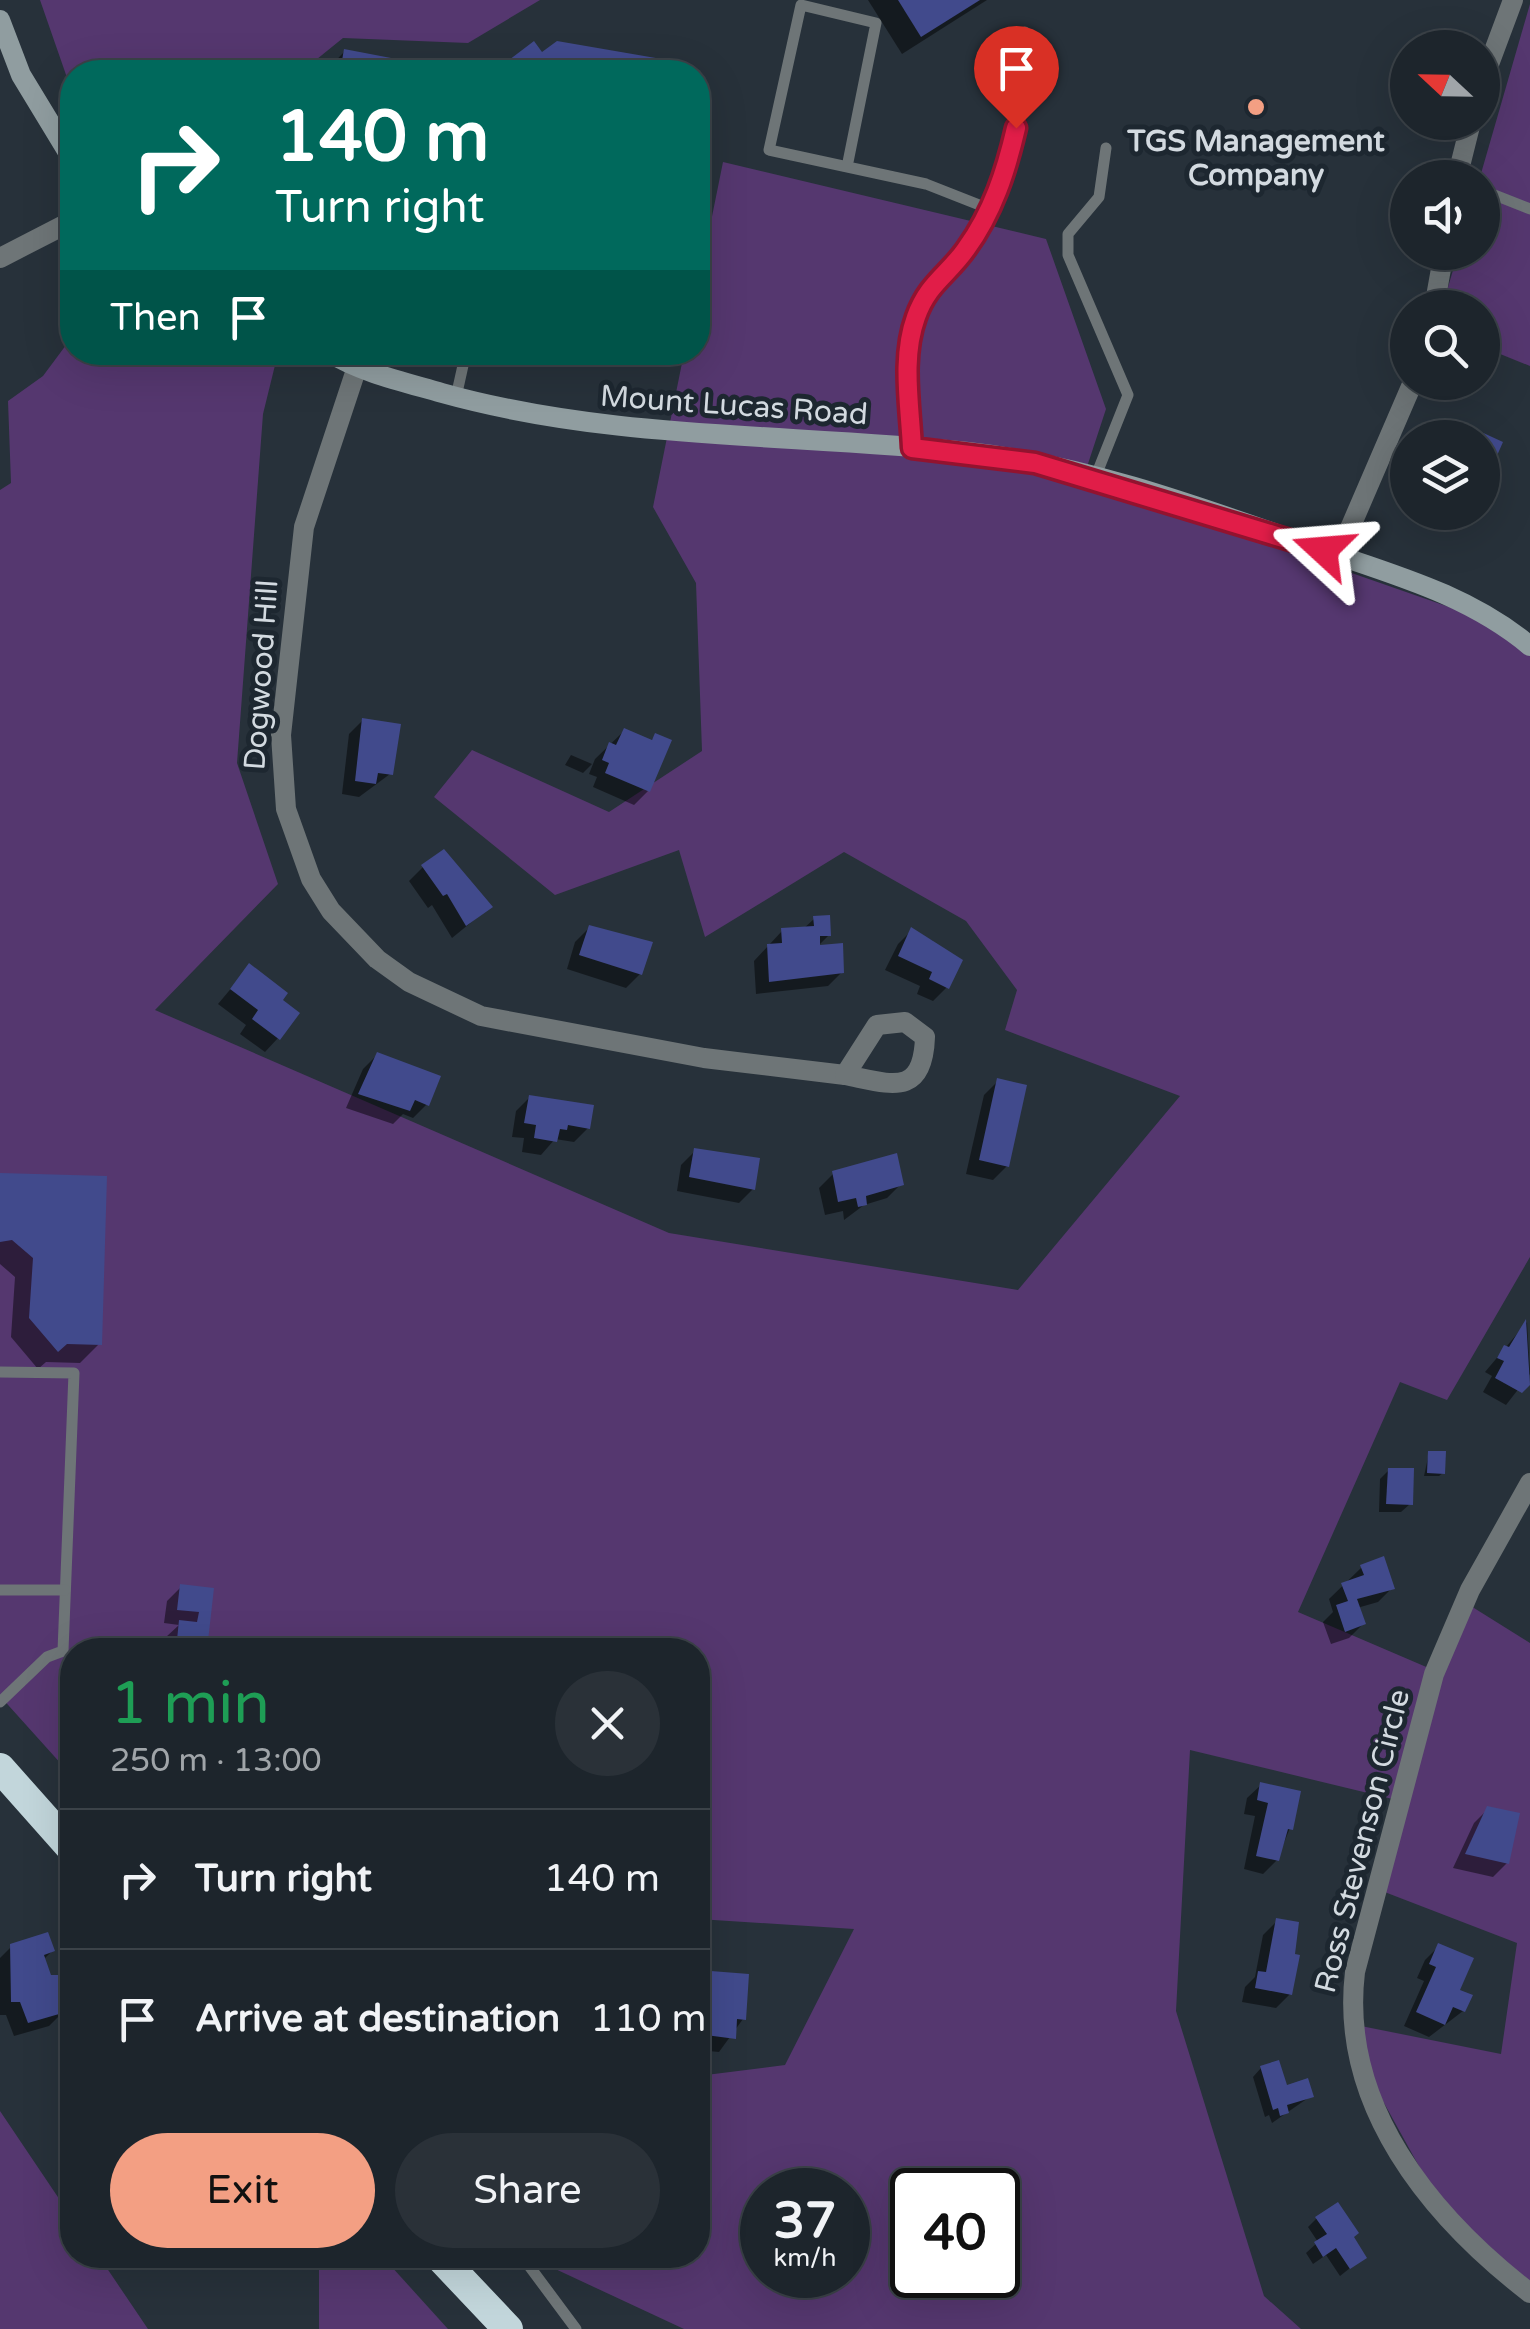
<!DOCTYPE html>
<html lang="en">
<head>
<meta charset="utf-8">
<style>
  :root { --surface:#1d252c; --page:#2a3138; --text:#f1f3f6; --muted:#a0a5a9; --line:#3b4248; --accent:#f39f83 }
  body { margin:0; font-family:"Varela Round",sans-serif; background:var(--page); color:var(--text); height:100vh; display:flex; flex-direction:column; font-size:38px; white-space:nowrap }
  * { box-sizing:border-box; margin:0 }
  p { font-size:32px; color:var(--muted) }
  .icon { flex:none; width:55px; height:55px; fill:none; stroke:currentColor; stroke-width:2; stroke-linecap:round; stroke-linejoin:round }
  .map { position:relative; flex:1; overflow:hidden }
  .side { position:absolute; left:60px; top:1638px; width:650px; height:630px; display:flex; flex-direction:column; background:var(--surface); border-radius:40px; box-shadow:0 10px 40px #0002,0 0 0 2px var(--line) }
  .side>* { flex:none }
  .guide { position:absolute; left:60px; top:60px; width:650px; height:305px; border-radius:40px; box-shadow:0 10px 40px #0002,0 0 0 2px var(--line); background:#00695c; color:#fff; overflow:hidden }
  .needle { width:65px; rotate:292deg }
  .tools { position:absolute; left:1390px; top:30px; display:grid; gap:20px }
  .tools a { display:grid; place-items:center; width:110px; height:110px; border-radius:50%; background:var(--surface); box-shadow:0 10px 40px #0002,0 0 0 2px var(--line); font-size:50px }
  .speed { position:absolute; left:740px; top:2168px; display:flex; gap:20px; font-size:50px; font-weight:700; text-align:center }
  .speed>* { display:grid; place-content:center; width:130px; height:130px; border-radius:50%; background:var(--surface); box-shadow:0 10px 40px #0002,0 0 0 2px var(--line); line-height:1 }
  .speed small { font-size:25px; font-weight:400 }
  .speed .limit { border:5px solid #111; border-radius:15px; background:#fff; color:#111 }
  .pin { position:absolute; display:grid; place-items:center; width:85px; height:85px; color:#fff; margin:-102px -42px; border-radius:50% 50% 50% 0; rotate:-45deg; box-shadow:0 0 10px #0007 }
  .pin .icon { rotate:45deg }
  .me { position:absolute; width:110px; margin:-55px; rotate:289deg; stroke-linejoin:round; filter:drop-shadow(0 0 8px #0008) }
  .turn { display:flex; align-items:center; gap:35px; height:210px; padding:0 50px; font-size:45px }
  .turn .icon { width:130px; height:130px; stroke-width:2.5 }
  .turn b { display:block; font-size:70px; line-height:85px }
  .then { display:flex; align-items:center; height:95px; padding:0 50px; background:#0003; gap:20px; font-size:38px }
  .round { display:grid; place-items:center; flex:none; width:105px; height:105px; border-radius:52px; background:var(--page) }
  .overview { display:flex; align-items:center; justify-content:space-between; height:170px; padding:0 50px }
  h1 { font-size:60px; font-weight:600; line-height:75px; color:#1e9e55 }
  .action { display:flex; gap:20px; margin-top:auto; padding:20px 50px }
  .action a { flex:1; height:115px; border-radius:60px; background:var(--accent); color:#111; font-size:40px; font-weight:600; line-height:115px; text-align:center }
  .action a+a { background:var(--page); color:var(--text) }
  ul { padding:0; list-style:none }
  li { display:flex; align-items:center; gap:30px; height:140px; padding:0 50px; border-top:2px solid var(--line) }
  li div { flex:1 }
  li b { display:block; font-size:38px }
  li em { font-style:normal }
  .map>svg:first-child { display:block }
</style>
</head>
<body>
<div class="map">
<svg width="1530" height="2329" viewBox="0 0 1530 2329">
  <rect width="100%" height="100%" fill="#27313a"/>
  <g fill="#55376f" fill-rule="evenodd">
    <polygon points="40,0 540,0 468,43 343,38 301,72 72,72 72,92"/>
    <polygon points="1530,4 1530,366 1483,347 1482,308 1442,308 1458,253 1482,252 1480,177"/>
    <path d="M723,162L1046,239L1106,409L1083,479L1492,622L1530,656V1257L1447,1400L1400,1382L1298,1612L1431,1669L1466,1603L1530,1643V2284L1436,2197L1373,2083L1361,2026L1501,2054L1517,1943L1382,1891L1405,1802L1190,1750L1176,2011L1264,2296L1301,2329H684L536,2260L537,2255H698V2076L785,2065L854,1929L698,1919V1650H72V1776L0,1696V490L11,483L8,401L43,376L72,337V352L278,353L263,414L237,763L278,884L155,1010L669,1233L1018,1290L1180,1096L1005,1030L1017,990L966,921L844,852L705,937L679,850L555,895L434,797L472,750L609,812L702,751L696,583L653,507L684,353L698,352V286ZM762,2190H848V2275H762ZM912,2190H998V2275H912Z"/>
    <polygon points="0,2111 72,2218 72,2255 98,2255 148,2329 0,2329"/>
    <polygon points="319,2255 381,2255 448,2329 319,2329"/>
  </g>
  <g fill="#0007">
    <polygon points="868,0 987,0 902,54"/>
    <polygon points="344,52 456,72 325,72"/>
    <polygon points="541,56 676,64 675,72 478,72 486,66 502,69"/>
    <polygon points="363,720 390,774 359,797 342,794 349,734"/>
    <polygon points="624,731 650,742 655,736 648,791 634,805 593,787 597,777 589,774 595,759"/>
    <polygon points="571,755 592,764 583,773 565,765"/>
    <polygon points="423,867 490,907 452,938 432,905 428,908 409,881"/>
    <polygon points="814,919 829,935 816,948 842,972 828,986 756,994 754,961 782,931 803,929"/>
    <polygon points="589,928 640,974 626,988 567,969 575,942"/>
    <polygon points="912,930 933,941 947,987 933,1001 917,994 920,986 885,970 898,944"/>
    <polygon points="249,967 279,1000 278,1038 265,1052 240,1034 246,1025 218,1004"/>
    <polygon points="377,1055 427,1104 413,1118 403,1114 393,1124 346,1108 363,1069"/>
    <polygon points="998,1081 1007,1166 993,1180 966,1174 984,1095"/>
    <polygon points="530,1097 588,1128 574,1142 555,1139 541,1155 522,1152 524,1138 512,1137 516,1111"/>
    <polygon points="695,1151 753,1189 739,1203 677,1191 681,1165"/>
    <polygon points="833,1174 901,1184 887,1198 864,1205 844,1220 843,1211 825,1215 819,1188"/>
    <polygon points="0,1175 99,1344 80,1363 46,1362 38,1369 11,1337 15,1277 0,1264"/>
    <polygon points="1527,1322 1530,1374 1506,1405 1483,1392 1492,1376 1485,1372"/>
    <polygon points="1429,1453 1443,1473 1439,1476 1424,1476"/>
    <polygon points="1389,1470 1410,1504 1401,1512 1379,1512 1380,1479"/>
    <polygon points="1362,1567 1392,1588 1378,1602 1357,1608 1363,1624 1349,1638 1331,1644 1323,1622 1333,1612 1329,1599"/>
    <polygon points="181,1587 212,1590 204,1650 165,1650 166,1637 179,1625 164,1623 167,1601"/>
    <polygon points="1261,1785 1290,1828 1277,1860 1263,1874 1244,1869 1255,1816 1244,1814 1247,1798"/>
    <polygon points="1488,1809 1507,1863 1493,1877 1453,1868 1474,1823"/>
    <polygon points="1277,1921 1290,1994 1276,2008 1242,2002 1245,1987 1255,1977 1263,1935"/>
    <polygon points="1439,1946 1463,2011 1429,2037 1404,2026 1424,1981 1417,1978 1425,1960"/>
    <polygon points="11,1947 52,1951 43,1960 63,2012 49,2026 14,2036 6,2015 0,2015 0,1958"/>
    <polygon points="698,1973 747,1977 743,2019 719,2052 698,2050"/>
    <polygon points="1261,2068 1285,2088 1311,2096 1272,2123 1269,2115 1265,2117 1253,2077"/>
    <polygon points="1317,2218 1351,2238 1364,2257 1340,2276 1326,2255 1313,2264 1306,2253 1318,2242 1308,2227"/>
  </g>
  <g fill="#414a8c">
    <polygon points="898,0 980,0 921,37"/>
    <polygon points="534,41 542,52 557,41 679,62 677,72 470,72 485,63 501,66"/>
    <polygon points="344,49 459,71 459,72 340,72"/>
    <polygon points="1468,426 1503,442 1488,476 1482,474 1482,438 1463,438"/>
    <polygon points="362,718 401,724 393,775 378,773 376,784 355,781"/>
    <polygon points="624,728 652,740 655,733 672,740 650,792 605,773 609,763 602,760 609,742 616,745"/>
    <polygon points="444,849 493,907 466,926 447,894 443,896 421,865"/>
    <polygon points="830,915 831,936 820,936 820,945 843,943 844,973 769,982 767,944 782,943 781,928 814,926 813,916"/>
    <polygon points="589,925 653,942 642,975 579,955"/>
    <polygon points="911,927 963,960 949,989 929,979 932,972 898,956"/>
    <polygon points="249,963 288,993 283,1000 300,1013 280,1040 252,1019 258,1010 230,989"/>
    <polygon points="377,1052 441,1076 429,1106 415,1100 410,1111 358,1094"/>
    <polygon points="997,1078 1027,1085 1009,1167 979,1160"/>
    <polygon points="529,1095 594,1105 590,1129 568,1125 567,1130 560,1129 557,1142 534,1138 536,1125 524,1123"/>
    <polygon points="694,1148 760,1158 755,1190 689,1177"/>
    <polygon points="897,1153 904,1185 866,1196 867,1205 858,1207 856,1198 838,1202 832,1171"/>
    <polygon points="0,1173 107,1176 102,1345 67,1344 58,1352 29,1318 33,1258 12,1240 0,1242"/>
    <polygon points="1526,1319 1530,1385 1522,1393 1495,1378 1504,1361 1497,1358 1504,1345 1509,1347"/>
    <polygon points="1428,1451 1446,1451 1445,1474 1427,1473"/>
    <polygon points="1388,1468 1414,1468 1413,1505 1386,1504"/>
    <polygon points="1384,1556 1395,1589 1357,1599 1366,1624 1345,1632 1336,1605 1348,1601 1341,1583 1364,1575 1360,1565"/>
    <polygon points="180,1584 214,1588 207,1650 176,1650 179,1620 197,1622 199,1612 177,1610"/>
    <polygon points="1260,1782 1301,1791 1293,1830 1288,1829 1279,1861 1256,1856 1268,1803 1257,1800"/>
    <polygon points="1487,1806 1520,1813 1509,1864 1465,1854"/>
    <polygon points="1276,1918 1299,1922 1295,1954 1300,1955 1292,1995 1255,1988 1258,1971 1266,1972"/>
    <polygon points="48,1932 55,1951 44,1955 51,1975 58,1975 66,2012 28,2023 20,2002 11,2002 10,1944"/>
    <polygon points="1438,1943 1474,1958 1460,1990 1473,1995 1465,2012 1453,2007 1445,2025 1416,2012 1436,1967 1429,1964"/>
    <polygon points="698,1970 749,1974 746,2020 737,2019 736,2039 698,2034"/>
    <polygon points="1279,2060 1287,2085 1308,2078 1314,2097 1287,2105 1289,2113 1280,2116 1278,2108 1273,2110 1260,2066"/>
    <polygon points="1338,2202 1359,2233 1354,2237 1367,2258 1350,2269 1336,2248 1323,2257 1314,2242 1327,2234 1315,2217"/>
  </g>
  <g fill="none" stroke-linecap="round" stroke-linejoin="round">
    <g stroke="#6e7577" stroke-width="11">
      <polyline points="847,167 876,23 801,5 769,150 926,184 987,208 966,249 932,283 915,318 907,363 912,448"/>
      <polyline points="1482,190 1530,209"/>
      <path d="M987,208C1023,161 1024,89 1025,32"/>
      <polyline points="456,397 466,352"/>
      <polyline points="1095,478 1128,395 1068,255 1068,234 1099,197 1106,148"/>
      <polyline points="0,1372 74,1373 63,1651 47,1657 0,1702"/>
      <polyline points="0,1590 65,1590"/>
      <polyline points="521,2255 576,2329"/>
    </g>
    <g stroke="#6e7577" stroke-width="20">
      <polyline points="1482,83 1513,0"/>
      <polyline points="1457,178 1471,122"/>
      <polyline points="0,258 72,221"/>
      <polyline points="1434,308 1444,252"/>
      <polyline points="357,367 304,527 281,735 286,809 311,879 331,911 377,959 409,982 481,1016 704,1058 845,1075"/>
      <polyline points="1338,556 1413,382"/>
      <path d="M905,1022L925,1037C923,1098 891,1084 845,1075L877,1025Z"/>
      <path d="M1530,1483L1470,1590L1434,1674L1355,1972C1339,2105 1430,2216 1530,2293"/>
    </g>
    <g stroke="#909da0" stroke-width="20">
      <polyline points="0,20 21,75 72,159"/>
      <path d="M328,352C362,373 404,382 442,393C614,441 792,433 968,452C1089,465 1211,511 1325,551C1398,576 1470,596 1530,646"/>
    </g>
    <g stroke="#c2d6db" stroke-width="30">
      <polyline points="0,1768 72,1849"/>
      <polyline points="438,2255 508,2329"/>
    </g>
  </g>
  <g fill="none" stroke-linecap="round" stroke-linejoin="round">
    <defs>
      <path id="route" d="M1016,128C1006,171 993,212 966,249C948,275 928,283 916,317C901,358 910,405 912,448L1035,463L1323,550"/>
    </defs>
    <use href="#route" stroke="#92132f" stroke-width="25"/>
    <use href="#route" stroke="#e11d48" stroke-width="18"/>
  </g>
  <circle fill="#f39f83" stroke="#1d2730" stroke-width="4" cx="1256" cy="107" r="10"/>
  <g text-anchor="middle" stroke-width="10" stroke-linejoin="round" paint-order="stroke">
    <g font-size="30" font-weight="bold" fill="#d3dae0" stroke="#1d2730">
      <text x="1256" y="151">TGS Management<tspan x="1256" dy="34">Company</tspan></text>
    </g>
    <g font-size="30" fill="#d3dae0" stroke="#1d2730">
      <text transform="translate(734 405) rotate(4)" y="10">Mount Lucas Road</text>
      <text transform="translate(261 675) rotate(-86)" y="10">Dogwood Hill</text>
      <text transform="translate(1362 1841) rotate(-76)" y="10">Ross Stevenson Circle</text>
    </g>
  </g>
</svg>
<div class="tools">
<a><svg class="needle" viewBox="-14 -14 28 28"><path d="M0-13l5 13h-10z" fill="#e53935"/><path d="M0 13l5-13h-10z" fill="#a0a5a9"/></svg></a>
<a><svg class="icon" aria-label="sound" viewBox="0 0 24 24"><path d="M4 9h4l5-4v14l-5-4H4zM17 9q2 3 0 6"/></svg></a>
<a><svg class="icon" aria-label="search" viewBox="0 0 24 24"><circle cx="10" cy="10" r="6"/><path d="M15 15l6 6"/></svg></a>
<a><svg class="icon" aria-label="layers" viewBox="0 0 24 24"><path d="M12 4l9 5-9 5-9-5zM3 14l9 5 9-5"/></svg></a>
</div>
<div class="speed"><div>37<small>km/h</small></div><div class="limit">40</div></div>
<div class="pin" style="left:1016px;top:128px;background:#d93025"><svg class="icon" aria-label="arrive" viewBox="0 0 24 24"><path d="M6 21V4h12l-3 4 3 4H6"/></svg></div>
<svg class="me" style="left:1323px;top:550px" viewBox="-20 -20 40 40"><path d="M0-17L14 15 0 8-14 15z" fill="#e11d48" stroke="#fff" stroke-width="4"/></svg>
<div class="guide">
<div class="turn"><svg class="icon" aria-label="right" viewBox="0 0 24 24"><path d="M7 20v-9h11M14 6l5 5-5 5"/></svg><div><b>140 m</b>Turn right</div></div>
<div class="then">Then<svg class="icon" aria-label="arrive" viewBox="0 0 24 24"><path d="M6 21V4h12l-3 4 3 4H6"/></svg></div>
</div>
<section class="side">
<div class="overview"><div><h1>1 min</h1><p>250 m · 13:00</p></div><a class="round"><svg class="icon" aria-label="close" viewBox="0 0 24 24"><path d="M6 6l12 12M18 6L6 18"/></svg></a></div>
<ul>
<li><svg class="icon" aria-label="right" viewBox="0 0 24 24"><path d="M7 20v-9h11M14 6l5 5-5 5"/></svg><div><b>Turn right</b></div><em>140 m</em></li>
<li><svg class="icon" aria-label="arrive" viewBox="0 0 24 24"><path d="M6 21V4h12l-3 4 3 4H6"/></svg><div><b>Arrive at destination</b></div><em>110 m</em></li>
</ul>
<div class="action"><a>Exit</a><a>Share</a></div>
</section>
</div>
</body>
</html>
